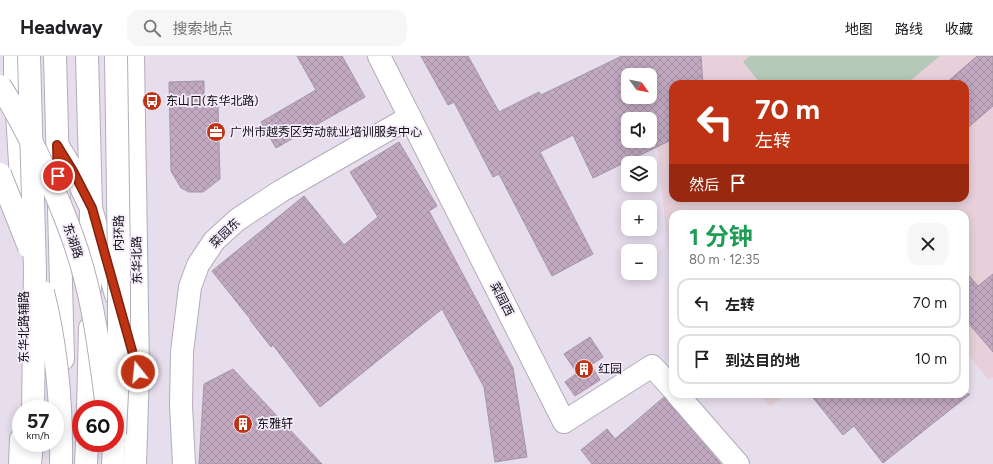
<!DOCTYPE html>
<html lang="zh">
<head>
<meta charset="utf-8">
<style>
  :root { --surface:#fff; --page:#f6f6f6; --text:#202124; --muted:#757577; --line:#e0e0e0 }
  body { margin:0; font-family:Figtree,"Noto Sans SC",sans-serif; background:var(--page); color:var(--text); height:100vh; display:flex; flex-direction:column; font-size:15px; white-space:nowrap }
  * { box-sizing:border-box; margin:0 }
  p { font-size:13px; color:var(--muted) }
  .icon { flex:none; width:22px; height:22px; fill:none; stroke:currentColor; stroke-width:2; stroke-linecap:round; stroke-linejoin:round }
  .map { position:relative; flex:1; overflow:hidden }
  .drawer { position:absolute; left:669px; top:154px; width:300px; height:188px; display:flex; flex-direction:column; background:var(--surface); border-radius:12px; box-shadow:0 2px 10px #0003 }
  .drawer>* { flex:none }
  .guide { position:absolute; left:669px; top:24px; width:300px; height:122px; border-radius:12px; box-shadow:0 2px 10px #0003; background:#be3314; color:#fff; overflow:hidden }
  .needle { width:26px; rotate:123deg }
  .fabs { position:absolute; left:621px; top:12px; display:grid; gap:8px }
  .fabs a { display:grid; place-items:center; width:36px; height:36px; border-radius:8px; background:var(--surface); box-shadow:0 2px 10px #0003; font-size:20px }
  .speed { position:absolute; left:12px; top:344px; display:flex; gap:8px; font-size:20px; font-weight:700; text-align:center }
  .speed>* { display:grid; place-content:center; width:52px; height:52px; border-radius:50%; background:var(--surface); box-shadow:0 2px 10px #0003; line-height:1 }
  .speed small { font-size:10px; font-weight:400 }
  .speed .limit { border:6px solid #d22; background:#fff; color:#111 }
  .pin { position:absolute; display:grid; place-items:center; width:34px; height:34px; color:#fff; margin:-17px; border:2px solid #fff; border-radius:50%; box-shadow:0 1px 4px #0007 }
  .me { position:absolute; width:44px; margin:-22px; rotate:344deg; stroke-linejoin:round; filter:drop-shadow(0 0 3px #0008) }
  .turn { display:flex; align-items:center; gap:14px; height:84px; padding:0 20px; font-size:18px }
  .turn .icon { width:52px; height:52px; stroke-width:2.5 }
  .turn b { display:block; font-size:28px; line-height:34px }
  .then { display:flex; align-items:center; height:38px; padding:0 20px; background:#0003; gap:8px; font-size:15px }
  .round { display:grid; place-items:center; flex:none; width:42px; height:42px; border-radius:12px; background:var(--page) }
  .headline { display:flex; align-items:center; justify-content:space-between; height:68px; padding:0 20px }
  h1 { font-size:24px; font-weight:700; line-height:30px; color:#1e9e55 }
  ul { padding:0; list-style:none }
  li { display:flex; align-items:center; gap:12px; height:50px; margin:0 8px 6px; padding:0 12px; border:2px solid var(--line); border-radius:12px }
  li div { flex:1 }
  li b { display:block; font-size:15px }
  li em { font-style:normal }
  header { display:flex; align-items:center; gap:24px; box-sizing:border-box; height:56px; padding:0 20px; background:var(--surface); border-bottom:1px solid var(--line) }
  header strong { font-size:19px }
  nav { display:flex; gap:22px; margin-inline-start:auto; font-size:14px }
  .search { width:280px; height:36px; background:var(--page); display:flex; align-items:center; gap:10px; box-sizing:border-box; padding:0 14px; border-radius:12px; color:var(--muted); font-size:15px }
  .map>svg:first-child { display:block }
</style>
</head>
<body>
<header>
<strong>Headway</strong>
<div class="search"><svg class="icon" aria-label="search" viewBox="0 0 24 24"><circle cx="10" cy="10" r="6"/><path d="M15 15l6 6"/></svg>搜索地点</div>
<nav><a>地图</a><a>路线</a><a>收藏</a></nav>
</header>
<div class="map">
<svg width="993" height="408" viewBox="0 0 993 408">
  <defs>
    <pattern id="building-cross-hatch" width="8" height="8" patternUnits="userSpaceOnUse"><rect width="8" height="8" fill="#c1a9c1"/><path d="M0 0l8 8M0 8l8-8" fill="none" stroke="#a590a5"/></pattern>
  </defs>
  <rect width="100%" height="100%" fill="#e6dded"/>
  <g fill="#e7d0da" fill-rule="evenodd">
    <path d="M642,0H993V321L989,324L965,295V158H673V234L672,232L650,19ZM673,28H965V142H673Z"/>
    <polygon points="759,338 786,338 770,351"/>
  </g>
  <polygon fill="#b5c9b8" points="750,0 940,0 906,28 761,28 743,6"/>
  <g fill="url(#building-cross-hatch)" stroke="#a396a3" fill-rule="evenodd">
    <polygon points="297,0 342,0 365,41 276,92 261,66 316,34"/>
    <path d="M421,0H468L499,56L539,36L541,39L622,0H701L703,28H673V83L593,122L573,79L540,96L593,198L552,220L499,118L493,121L454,46L448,49ZM628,19H650V41H628ZM628,63H650V85H628Z"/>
    <polygon points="977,0 993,0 993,50 965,74 965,28 945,28"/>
    <polygon points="204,25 204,48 218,49 220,123 203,136 189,136 181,132 171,115 169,26"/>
    <polygon points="399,86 437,150 429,155 513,312 527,401 495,406 484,331 442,253 320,351 273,289 271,291 250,264 251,264 212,215 304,140 344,189 378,161 350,116"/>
    <polygon points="965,215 978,230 993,218 993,296 965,263"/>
    <polygon points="590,281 603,301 591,309 600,324 575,340 565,326 577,317 564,298"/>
    <polygon points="233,313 322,408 199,408 204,328"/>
    <polygon points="810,338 970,338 883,407 854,370 843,379"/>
    <polygon points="664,341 721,408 592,408 581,394 607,373 615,383"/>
  </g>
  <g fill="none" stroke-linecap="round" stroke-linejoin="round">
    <defs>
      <g id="minor">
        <polyline points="379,0 564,366 652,310 673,333"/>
        <polyline points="677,338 738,408"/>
        <polyline points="184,408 181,349 182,296 190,231 198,209 214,185 237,164 281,135 410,61"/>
      </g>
      <g id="major">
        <polyline points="15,0 15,24 24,173"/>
        <polyline points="55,0 63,303"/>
        <polyline points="87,0 91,152 90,232"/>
        <polyline points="133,0 138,315 135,408"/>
        <polyline points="58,90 73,115 91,152 116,239"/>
        <polyline points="88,353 90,272"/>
        <polyline points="20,408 21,383"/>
        <polyline points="86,408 87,387"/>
      </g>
      <g id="highway">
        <polyline points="30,408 32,387"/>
        <polyline points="113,408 114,387"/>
      </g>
    </defs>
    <use href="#minor" stroke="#b4acbb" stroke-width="24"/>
    <use href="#major" stroke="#b4acbb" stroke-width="24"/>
    <use href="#highway" stroke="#b4acbb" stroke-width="24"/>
    <use href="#minor" stroke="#fff" stroke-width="22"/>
    <use href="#major" stroke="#fff" stroke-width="22"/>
    <use href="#highway" stroke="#fff" stroke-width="22"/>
    <defs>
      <g id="highway-bridge">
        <polyline points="29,0 35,215 33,353"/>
        <path d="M0,30C18,57 32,87 46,116C59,145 72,176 81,207C94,251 100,298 106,344"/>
        <polyline points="0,118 29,191"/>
        <path d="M43,236C57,292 62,349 61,408"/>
        <polyline points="115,378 119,295 119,206 116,0"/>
      </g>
    </defs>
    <use href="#highway-bridge" stroke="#b4acbb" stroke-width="24" stroke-linecap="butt"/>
    <use href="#highway-bridge" stroke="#fff" stroke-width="22"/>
  </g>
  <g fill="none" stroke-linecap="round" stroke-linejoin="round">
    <defs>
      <polyline id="route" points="58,120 57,89 73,115 92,152 138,316"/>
    </defs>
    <use href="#route" stroke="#7c210d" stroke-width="10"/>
    <use href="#route" stroke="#be3314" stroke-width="7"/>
  </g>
  <defs>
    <symbol id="bus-disc" viewBox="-11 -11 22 22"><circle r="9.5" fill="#be3314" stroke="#f3eafa"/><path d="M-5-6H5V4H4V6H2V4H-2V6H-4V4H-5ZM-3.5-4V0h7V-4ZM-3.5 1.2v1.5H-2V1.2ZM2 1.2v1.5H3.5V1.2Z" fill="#fff"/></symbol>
    <symbol id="office-disc" viewBox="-11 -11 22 22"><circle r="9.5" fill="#be3314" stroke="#f3eafa"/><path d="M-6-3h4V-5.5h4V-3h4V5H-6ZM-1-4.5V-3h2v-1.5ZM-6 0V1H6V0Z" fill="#fff"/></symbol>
    <symbol id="building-disc" viewBox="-11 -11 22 22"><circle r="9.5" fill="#be3314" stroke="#f3eafa"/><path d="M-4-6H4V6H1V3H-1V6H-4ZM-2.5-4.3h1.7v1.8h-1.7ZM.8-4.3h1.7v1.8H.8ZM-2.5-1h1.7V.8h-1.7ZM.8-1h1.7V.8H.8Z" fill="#fff"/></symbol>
  </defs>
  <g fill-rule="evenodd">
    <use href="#bus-disc" x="141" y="34" width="22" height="22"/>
    <use href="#office-disc" x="205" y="65" width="22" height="22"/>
    <use href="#building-disc" x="573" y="302" width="22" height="22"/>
    <use href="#building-disc" x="232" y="357" width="22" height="22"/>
  </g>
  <g text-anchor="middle" stroke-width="3.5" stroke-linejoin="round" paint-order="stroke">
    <g font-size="12" fill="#110e13" stroke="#f3eafa" text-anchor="start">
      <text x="166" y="49">东山口(东华北路)</text>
      <text x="230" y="80">广州市越秀区劳动就业培训服务中心</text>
      <text x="598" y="317">红园</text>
      <text x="257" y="372">东雅轩</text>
    </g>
    <g font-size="12" fill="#110e13" stroke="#f3eafa">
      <text transform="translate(119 177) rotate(-90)" y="4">内环路</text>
      <text transform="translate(225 177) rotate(-44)" y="4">菜园东</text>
      <text transform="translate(73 185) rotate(71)" y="4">东湖路</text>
      <text transform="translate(137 204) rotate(-91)" y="4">东华北路</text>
      <text transform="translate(502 243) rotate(63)" y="4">菜园西</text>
      <text transform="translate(24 271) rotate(-90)" y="4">东华北路辅路</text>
    </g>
  </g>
</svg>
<div class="fabs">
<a><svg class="needle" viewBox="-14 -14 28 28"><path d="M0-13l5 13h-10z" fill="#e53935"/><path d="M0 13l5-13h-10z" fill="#757577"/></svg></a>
<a><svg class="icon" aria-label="sound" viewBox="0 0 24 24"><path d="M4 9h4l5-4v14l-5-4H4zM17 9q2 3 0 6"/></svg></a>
<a><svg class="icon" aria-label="layers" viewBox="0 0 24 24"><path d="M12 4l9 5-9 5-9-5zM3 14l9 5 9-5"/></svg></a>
<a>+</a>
<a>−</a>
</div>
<div class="speed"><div>57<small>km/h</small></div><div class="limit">60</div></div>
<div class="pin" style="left:58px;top:120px;background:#d93025"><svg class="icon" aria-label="arrive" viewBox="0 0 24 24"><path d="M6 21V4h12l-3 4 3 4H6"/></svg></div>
<svg class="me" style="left:138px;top:316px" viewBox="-20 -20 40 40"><circle r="17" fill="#be3314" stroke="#fff" stroke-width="3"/><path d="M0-11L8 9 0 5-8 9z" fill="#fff"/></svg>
<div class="guide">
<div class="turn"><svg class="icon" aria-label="left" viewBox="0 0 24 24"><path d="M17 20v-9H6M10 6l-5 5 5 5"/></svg><div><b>70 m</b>左转</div></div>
<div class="then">然后<svg class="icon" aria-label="arrive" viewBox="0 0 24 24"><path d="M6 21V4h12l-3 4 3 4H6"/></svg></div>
</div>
<section class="drawer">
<div class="headline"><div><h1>1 分钟</h1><p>80 m · 12:35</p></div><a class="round"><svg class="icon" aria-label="close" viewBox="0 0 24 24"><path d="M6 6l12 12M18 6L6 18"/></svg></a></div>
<ul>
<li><svg class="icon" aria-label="left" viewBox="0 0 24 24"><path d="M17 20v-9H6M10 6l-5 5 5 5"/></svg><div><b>左转</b></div><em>70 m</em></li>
<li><svg class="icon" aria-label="arrive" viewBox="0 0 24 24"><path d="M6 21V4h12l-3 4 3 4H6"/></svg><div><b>到达目的地</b></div><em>10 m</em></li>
</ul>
</section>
</div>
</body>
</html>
